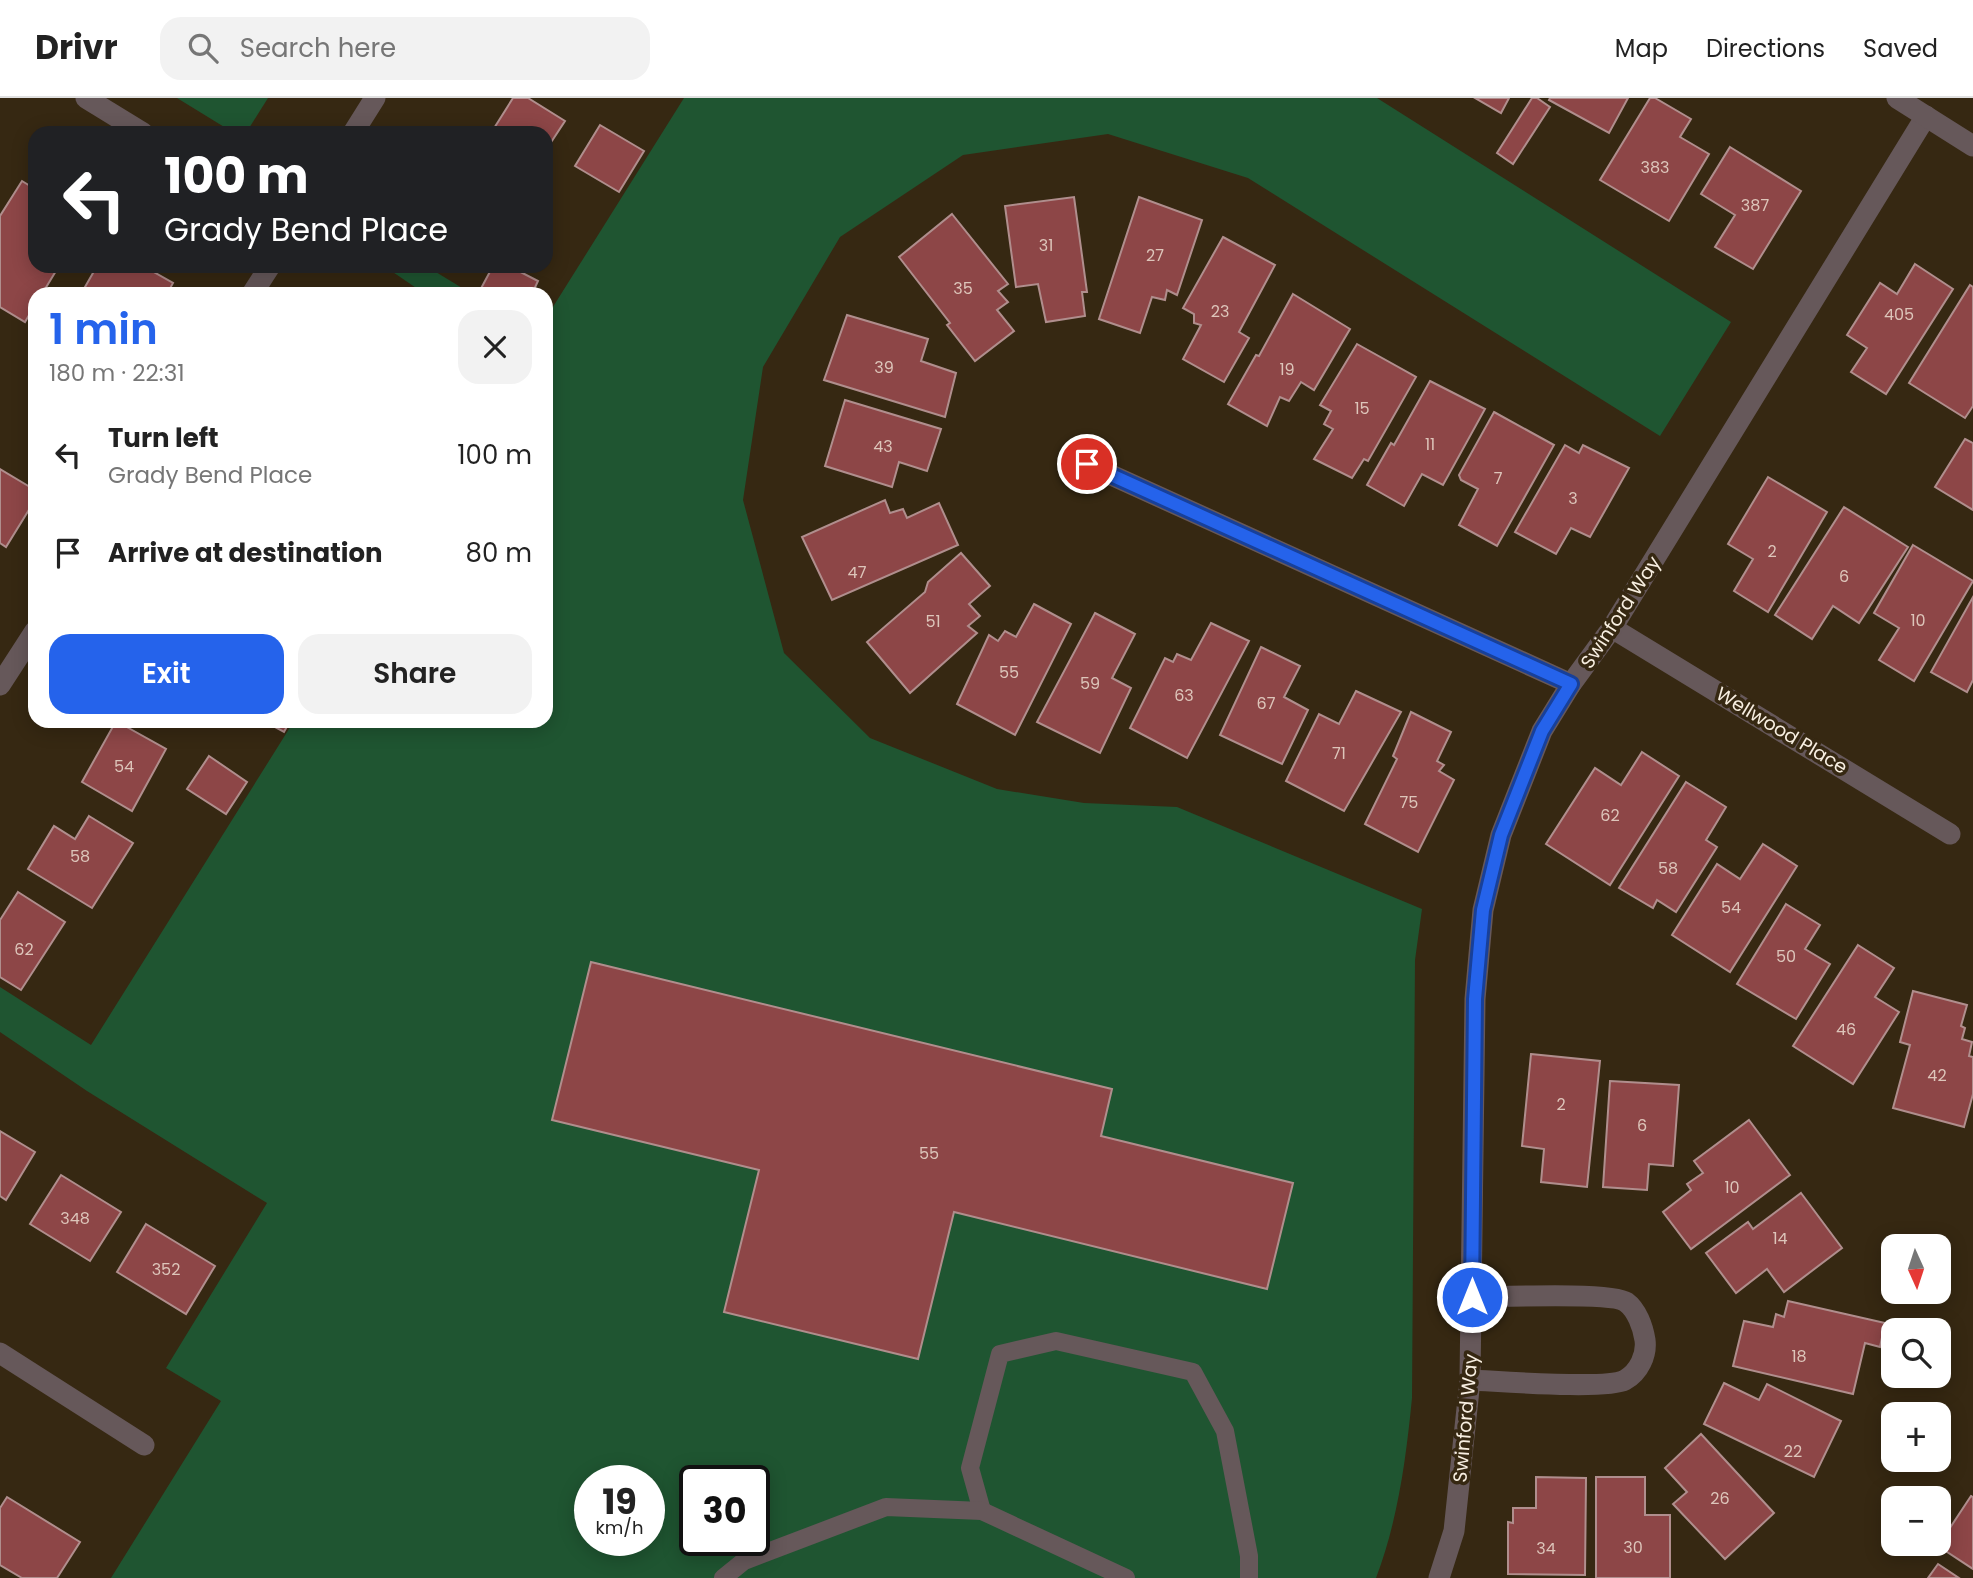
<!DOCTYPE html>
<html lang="en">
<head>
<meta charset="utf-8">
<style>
  :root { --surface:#fff; --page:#f2f2f2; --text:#222; --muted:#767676; --line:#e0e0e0; --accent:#2563eb }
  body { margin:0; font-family:Poppins,sans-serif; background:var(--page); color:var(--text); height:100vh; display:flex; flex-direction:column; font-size:26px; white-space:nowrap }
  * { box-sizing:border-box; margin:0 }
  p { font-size:23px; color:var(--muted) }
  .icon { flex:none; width:38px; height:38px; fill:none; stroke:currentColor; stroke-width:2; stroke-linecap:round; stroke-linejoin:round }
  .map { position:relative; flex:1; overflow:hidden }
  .panel { position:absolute; left:28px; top:189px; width:525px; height:441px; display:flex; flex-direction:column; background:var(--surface); border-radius:21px; box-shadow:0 4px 18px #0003 }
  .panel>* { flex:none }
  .guide { position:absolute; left:28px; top:28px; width:525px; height:147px; border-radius:21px; box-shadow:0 4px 18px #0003; background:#202124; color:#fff; overflow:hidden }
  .needle { width:46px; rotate:177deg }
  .fabs { position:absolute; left:1881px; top:1136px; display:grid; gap:14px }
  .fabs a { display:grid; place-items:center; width:70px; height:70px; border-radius:14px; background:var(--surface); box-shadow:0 4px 18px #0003; font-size:35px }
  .speed { position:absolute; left:574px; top:1367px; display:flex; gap:14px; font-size:35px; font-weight:700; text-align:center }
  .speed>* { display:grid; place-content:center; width:91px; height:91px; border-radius:50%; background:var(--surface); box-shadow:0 4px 18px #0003; line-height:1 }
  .speed small { font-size:18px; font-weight:400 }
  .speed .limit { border:4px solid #111; border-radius:10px; background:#fff; color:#111 }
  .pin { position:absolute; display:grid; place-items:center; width:60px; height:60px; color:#fff; margin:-30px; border:4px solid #fff; border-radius:50%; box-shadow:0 2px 7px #0007 }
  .me { position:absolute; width:77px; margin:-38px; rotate:0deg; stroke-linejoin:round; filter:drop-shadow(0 0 5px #0008) }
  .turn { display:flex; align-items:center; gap:24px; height:147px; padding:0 21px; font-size:32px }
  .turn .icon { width:91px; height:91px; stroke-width:2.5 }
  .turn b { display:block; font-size:49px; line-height:60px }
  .round { display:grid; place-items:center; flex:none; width:74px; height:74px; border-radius:21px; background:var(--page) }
  .overview { display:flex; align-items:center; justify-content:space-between; height:119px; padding:0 21px }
  h1 { font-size:42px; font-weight:600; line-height:52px; color:var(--accent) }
  .action { display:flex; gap:14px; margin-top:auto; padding:14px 21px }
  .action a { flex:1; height:80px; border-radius:21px; background:var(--accent); color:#fff; font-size:28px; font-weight:600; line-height:80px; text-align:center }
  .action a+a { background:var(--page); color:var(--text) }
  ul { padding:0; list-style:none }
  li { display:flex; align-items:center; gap:21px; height:98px; padding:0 21px }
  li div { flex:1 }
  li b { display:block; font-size:26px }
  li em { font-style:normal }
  header { display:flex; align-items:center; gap:42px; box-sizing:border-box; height:98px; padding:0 35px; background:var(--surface); border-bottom:2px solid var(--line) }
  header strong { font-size:33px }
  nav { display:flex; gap:38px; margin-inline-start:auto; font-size:24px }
  .search { width:490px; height:63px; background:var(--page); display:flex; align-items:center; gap:18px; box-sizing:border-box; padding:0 24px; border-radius:21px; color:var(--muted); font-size:26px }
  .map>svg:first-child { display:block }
</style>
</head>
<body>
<header>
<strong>Drivr</strong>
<div class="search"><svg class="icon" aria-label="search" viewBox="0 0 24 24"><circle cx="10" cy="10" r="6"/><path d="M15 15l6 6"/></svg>Search here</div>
<nav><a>Map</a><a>Directions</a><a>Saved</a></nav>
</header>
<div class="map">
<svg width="1973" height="1480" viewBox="0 0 1973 1480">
  <rect width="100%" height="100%" fill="#362812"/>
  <g fill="#1f5531" fill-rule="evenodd">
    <polygon points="177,0 268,0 246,35 234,35"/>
    <path d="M684,0H1377L1731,224L1660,338L1248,80L1108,36L963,57L840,139L763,269L743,402L784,555L870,640L997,691L1084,705L1177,709L1422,811L1415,862L1412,1300C1406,1361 1398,1422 1376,1480H111L221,1303L166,1270L267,1105L87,993L0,934V889L91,947L294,623H546V220ZM590,1382H649V1442H590ZM695,1382H754V1442H695Z"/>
    <polygon points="384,168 426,168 472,196 425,196"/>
  </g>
  <g fill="#8d4647" stroke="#b08e8d" stroke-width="2">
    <polygon points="513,0 528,0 565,23 546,52 546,35 491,35"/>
    <polygon points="1475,0 1509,0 1501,15"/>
    <polygon points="1532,0 1537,0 1550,9 1513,66 1497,55"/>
    <polygon points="1550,0 1628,0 1609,35 1549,2"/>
    <polygon points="1650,0 1655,0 1691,21 1680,39 1709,56 1669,123 1600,82"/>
    <polygon points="600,27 644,53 619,94 575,68"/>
    <polygon points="1730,49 1801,93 1753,171 1715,149 1735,117 1701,96"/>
    <polygon points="22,83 35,91 35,168 59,168 42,196 35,196 35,207 25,224 0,209 0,118"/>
    <polygon points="1074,99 1087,194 1082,194 1085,218 1046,224 1038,186 1016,189 1005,108"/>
    <polygon points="1139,99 1202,122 1177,197 1167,192 1165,202 1152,199 1140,235 1099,221"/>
    <polygon points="952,116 1008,186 998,193 1008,204 997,212 1014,233 975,263 947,227 950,225 899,159"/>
    <polygon points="1223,139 1275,167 1239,234 1249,240 1224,284 1183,261 1201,227 1194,225 1194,216 1183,210"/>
    <polygon points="1915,166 1953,191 1886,296 1851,274 1867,250 1847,237 1880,185 1897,196"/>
    <polygon points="97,168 143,168 173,185 167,196 81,196"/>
    <polygon points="493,168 509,168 538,183 532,196 478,196"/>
    <polygon points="1970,187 1973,189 1973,308 1965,320 1909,285"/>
    <polygon points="1293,196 1350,231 1314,292 1301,284 1289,303 1280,299 1267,328 1228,306 1256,257 1259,258"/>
    <polygon points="847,217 928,241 921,263 956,275 945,319 824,282"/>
    <polygon points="1357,246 1416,279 1368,363 1364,361 1352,380 1314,361 1333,331 1324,326 1331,313 1320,307"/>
    <polygon points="1430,283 1485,311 1443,387 1422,376 1404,408 1367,387 1391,345 1394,347"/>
    <polygon points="845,302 941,331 927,373 899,364 892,389 825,368"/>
    <polygon points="1494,314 1554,347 1497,448 1459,427 1478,391 1461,382 1459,377"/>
    <polygon points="1965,341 1973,345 1973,412 1935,389"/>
    <polygon points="1565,347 1579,355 1583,347 1629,370 1590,439 1571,430 1556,456 1515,434"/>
    <polygon points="0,371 35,392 35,402 6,449 0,445"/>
    <polygon points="1768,379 1827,414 1768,514 1734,493 1753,461 1728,446"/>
    <polygon points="885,402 890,415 903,411 907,420 939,405 958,447 832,502 802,439"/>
    <polygon points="1844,409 1908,449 1859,525 1833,508 1812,541 1775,517"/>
    <polygon points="1913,447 1973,483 1914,583 1879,562 1899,530 1874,515"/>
    <polygon points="961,455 990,488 969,506 980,518 968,528 977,535 910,595 867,544 925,494 928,484"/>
    <polygon points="1973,499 1973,582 1967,594 1931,574"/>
    <polygon points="1034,506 1071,526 1015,637 957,606 989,537 998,543 1005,533 1016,539"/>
    <polygon points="1095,515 1135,536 1112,580 1131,590 1100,655 1037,624"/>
    <polygon points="1211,525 1249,543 1187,660 1130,630 1165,560 1173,564 1177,556 1191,562"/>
    <polygon points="1261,549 1300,568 1284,599 1308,612 1282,666 1220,637"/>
    <polygon points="1356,593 1401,614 1344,713 1286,683 1319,616 1339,626"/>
    <polygon points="1411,614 1451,634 1437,663 1444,667 1439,673 1454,682 1418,754 1365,726 1397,661 1393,658"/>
    <polygon points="116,623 166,651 132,713 82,684"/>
    <polygon points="264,623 290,623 284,634"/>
    <polygon points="1642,654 1679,678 1610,787 1546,746 1595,670 1621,687"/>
    <polygon points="209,658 247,684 226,716 187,691"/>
    <polygon points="1686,684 1726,709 1706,742 1717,749 1676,814 1657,802 1653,810 1619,790"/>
    <polygon points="89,718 133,745 92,810 28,771 54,728 75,741"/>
    <polygon points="1763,746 1797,768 1730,874 1672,837 1717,766 1740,781"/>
    <polygon points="18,794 65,824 21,892 0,879 0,822"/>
    <polygon points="1786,806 1820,827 1805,851 1830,866 1796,921 1737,886"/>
    <polygon points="1858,847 1894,870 1875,899 1899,914 1853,986 1793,948"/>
    <polygon points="591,864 1112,991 1101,1038 1293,1085 1267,1191 954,1114 918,1261 724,1214 759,1072 552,1022"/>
    <polygon points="1913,893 1967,907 1961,928 1965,930 1962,941 1972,944 1969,958 1973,959 1973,996 1964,1029 1893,1010 1910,947 1900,944"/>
    <polygon points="1531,956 1600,963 1587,1089 1541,1084 1544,1051 1522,1048"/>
    <polygon points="1610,983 1679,987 1673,1068 1649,1066 1647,1092 1603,1089"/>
    <polygon points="1749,1022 1790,1077 1691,1151 1663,1114 1691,1092 1687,1086 1703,1075 1694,1063"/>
    <polygon points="0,1033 35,1054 6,1102 0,1098"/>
    <polygon points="61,1077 121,1114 90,1163 30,1126"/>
    <polygon points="1801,1095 1842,1150 1784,1194 1767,1171 1736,1195 1706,1155 1748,1124 1753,1131"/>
    <polygon points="146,1126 215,1168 186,1216 117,1174"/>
    <polygon points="1788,1203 1885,1225 1880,1249 1865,1245 1853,1296 1733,1268 1744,1223 1773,1229 1776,1216 1784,1219"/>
    <polygon points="1724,1285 1759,1302 1767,1286 1841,1323 1814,1379 1704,1326"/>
    <polygon points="1701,1336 1774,1415 1725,1461 1673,1406 1687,1394 1665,1370"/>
    <polygon points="1536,1379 1586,1380 1585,1477 1508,1476 1508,1424 1513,1425 1513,1410 1536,1410"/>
    <polygon points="1596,1379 1645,1379 1645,1417 1670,1417 1670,1480 1596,1480"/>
    <polygon points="1971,1398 1973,1399 1973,1471 1938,1448"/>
    <polygon points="7,1399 80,1444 57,1480 22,1480 0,1467 0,1410"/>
    <polygon points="1938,1466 1959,1480 1928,1480"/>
  </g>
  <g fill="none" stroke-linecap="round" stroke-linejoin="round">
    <g stroke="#66585a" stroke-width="18">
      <polyline points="982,1413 970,1370 1000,1256 1056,1243 1193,1274 1225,1333 1249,1458 1249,1480"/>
      <polyline points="723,1480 744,1463 886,1409 982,1413 1126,1480"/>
    </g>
    <g stroke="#66585a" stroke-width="21">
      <polyline points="86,0 143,35"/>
      <polyline points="353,35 375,0"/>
      <polyline points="252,196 270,168"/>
      <polyline points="1087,366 1571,586"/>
      <polyline points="1612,530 1950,736"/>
      <polyline points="0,587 35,533"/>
      <polyline points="0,1255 144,1347"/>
      <path d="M1470,1282C1498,1283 1606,1292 1625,1282C1639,1274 1647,1257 1645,1242C1643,1229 1637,1212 1626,1204C1612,1194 1497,1199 1472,1199"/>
      <polyline points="1439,1480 1454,1433 1470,1282 1475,901 1483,812 1501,737 1542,633 1571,586 1612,530 1926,18"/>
    </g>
    <polyline stroke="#66585a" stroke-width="21" points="1897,0 1973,48"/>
  </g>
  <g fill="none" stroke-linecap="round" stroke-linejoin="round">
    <defs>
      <polyline id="route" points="1087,366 1571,586 1542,633 1501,737 1483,812 1475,901 1472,1199"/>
    </defs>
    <use href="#route" stroke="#184099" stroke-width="18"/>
    <use href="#route" stroke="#2563eb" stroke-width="12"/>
  </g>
  <g text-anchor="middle" stroke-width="7" stroke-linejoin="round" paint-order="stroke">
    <g font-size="16" fill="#ddc5ba">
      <text x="1655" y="75">383</text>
      <text x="1755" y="113">387</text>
      <text x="1046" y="153">31</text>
      <text x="1155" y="163">27</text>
      <text x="963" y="196">35</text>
      <text x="1220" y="219">23</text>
      <text x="1899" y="222">405</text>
      <text x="884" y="275">39</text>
      <text x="1287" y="277">19</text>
      <text x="1362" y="316">15</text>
      <text x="1430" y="352">11</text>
      <text x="883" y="354">43</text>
      <text x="1498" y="386">7</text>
      <text x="1573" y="406">3</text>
      <text x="1772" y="459">2</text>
      <text x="857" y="480">47</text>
      <text x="1844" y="484">6</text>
      <text x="1918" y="528">10</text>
      <text x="933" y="529">51</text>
      <text x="1009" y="580">55</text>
      <text x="1090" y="591">59</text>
      <text x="1184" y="603">63</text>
      <text x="1266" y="611">67</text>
      <text x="1339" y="661">71</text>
      <text x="124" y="674">54</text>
      <text x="1409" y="710">75</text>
      <text x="1610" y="723">62</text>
      <text x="80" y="764">58</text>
      <text x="1668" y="776">58</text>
      <text x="1731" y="815">54</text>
      <text x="24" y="857">62</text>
      <text x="1786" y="864">50</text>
      <text x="1846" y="937">46</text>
      <text x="1937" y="983">42</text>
      <text x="1561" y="1012">2</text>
      <text x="1642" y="1033">6</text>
      <text x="929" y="1061">55</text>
      <text x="1732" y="1095">10</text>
      <text x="75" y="1126">348</text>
      <text x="1780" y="1146">14</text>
      <text x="166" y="1177">352</text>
      <text x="1799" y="1264">18</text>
      <text x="1793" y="1359">22</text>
      <text x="1720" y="1406">26</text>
      <text x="1633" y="1455">30</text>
      <text x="1546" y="1456">34</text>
    </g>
    <g font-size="19" fill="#f8efe1" stroke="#362812">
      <text transform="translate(1620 514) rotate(-57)" y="7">Swinford Way</text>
      <text transform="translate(1782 632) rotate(31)" y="7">Wellwood Place</text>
      <text transform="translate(1465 1320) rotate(-85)" y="7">Swinford Way</text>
    </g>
  </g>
</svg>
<div class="fabs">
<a><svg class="needle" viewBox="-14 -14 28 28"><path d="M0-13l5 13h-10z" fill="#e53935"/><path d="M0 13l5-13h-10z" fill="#767676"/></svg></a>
<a><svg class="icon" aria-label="search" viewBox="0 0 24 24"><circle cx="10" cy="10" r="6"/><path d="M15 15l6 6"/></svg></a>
<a>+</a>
<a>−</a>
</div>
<div class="speed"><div>19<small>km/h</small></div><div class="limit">30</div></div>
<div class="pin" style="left:1087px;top:366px;background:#d93025"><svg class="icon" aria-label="arrive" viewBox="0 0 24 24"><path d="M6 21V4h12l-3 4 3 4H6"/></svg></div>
<svg class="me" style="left:1472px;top:1199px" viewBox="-20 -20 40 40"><circle r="17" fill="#2563eb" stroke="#fff" stroke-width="3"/><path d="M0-11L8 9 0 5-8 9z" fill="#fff"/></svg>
<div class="guide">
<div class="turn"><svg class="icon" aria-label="left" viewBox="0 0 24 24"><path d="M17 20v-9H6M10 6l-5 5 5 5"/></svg><div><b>100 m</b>Grady Bend Place</div></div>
</div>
<section class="panel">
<div class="overview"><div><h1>1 min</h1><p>180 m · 22:31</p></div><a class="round"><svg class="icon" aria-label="close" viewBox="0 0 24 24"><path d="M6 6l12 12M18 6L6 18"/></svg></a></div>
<ul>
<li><svg class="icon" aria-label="left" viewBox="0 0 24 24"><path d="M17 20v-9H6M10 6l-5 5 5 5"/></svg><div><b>Turn left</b><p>Grady Bend Place</p></div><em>100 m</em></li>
<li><svg class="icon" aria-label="arrive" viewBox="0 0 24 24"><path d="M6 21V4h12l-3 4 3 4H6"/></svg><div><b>Arrive at destination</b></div><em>80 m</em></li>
</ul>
<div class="action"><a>Exit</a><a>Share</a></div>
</section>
</div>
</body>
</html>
